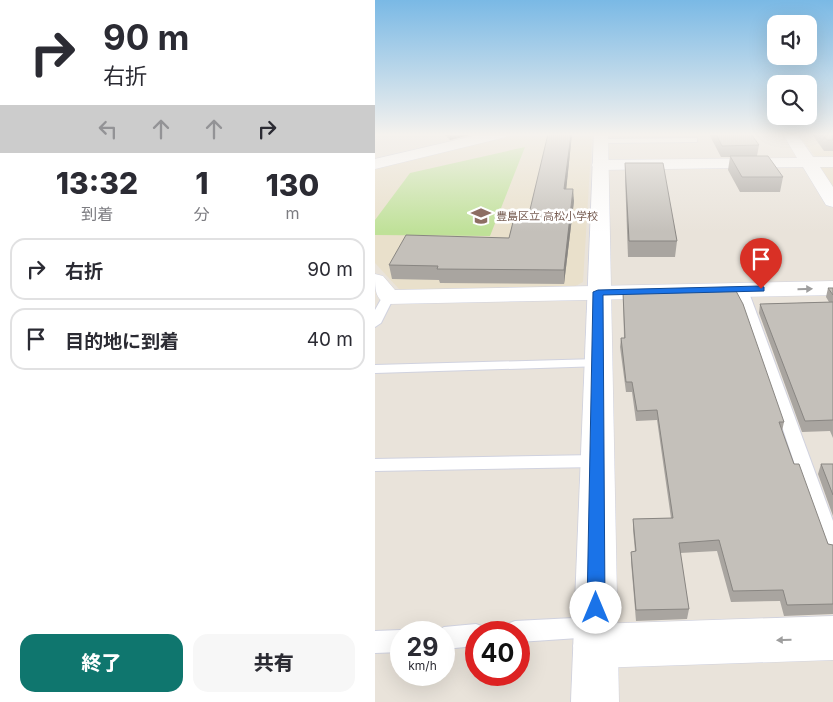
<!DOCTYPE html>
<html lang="ja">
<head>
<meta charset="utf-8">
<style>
  :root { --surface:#fff; --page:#f7f7f7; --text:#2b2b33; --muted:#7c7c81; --line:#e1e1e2; --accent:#0f766e }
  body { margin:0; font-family:Inter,"Noto Sans JP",sans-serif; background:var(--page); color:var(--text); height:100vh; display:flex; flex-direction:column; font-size:19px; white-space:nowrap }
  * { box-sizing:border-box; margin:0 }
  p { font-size:16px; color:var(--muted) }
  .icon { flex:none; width:28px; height:28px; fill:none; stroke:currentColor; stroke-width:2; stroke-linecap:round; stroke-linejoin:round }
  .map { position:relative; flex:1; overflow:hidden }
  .panel { display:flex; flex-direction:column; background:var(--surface); width:375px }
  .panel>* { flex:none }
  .hud { background:#fff; color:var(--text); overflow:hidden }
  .buttons { position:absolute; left:392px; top:15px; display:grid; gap:10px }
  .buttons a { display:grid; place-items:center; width:50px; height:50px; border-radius:10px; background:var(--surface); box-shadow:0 5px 20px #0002; font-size:25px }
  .speed { position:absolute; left:15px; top:621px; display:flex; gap:10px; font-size:25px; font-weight:700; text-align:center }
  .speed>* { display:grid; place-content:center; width:65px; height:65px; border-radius:50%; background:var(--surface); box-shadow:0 5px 20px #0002; line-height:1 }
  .speed small { font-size:12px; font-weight:400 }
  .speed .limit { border:8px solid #d22; background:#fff; color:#111 }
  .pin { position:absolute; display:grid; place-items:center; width:42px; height:42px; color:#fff; margin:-51px -21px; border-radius:50% 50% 50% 0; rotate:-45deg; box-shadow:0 0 5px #0007 }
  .pin .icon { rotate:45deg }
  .me { position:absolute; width:55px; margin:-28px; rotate:0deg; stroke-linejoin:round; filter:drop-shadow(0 0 4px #0008) }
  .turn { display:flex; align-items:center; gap:18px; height:105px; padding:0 20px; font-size:22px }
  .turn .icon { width:65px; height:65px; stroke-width:2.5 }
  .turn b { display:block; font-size:35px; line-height:42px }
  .lanes { display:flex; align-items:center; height:48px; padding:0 20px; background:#0003; justify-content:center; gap:25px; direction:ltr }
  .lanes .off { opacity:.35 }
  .eta { display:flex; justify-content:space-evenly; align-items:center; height:85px; text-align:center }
  .eta b { font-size:30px; font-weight:800; line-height:35px }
  .action { display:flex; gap:10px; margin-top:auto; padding:10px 20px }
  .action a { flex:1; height:58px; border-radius:15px; background:var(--accent); color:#fff; font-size:20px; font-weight:800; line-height:58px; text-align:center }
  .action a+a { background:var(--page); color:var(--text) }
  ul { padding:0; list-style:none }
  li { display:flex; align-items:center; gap:15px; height:62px; margin:0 10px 8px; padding:0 10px; border:2px solid var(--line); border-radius:15px }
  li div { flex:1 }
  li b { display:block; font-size:19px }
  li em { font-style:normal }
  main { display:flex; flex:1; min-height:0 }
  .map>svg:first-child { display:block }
</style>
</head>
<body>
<main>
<section class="panel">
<div class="hud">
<div class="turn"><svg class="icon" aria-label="right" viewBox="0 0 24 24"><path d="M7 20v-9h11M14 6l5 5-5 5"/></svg><div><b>90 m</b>右折</div></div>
<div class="lanes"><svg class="icon off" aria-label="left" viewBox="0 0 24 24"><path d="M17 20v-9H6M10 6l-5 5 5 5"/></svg><svg class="icon off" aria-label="ahead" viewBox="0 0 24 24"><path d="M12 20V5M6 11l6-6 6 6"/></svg><svg class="icon off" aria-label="ahead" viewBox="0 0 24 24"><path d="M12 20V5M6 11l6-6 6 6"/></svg><svg class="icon" aria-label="right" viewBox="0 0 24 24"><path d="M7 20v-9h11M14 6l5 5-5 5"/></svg></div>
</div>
<div class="eta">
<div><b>13:32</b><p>到着</p></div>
<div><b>1</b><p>分</p></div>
<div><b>130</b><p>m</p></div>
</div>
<ul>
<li><svg class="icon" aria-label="right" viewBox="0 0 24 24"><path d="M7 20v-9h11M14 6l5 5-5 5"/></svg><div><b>右折</b></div><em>90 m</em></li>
<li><svg class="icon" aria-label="arrive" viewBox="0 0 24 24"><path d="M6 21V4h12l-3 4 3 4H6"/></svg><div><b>目的地に到着</b></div><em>40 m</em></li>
</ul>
<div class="action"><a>終了</a><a>共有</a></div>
</section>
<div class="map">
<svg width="458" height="702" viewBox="0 0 458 702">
  <rect width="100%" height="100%" fill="#e9e3da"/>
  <g fill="#e9e0cb">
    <polygon points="142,134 217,134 208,282 197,288 27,291 24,289 0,263 0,168 31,159"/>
    <polygon points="423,134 458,134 458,189 442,165 442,159"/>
  </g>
  <polygon fill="#bfe198" points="150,147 115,236 0,235 0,220 35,173"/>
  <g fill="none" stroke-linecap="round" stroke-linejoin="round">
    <defs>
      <g id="lane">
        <polygon points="319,138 322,138 322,142 226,143 222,141 226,139"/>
        <polygon points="367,286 373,290 458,521 458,556 451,554 448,548 361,290"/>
        <polygon points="13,293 19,297 6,323 0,327 0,310 9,294"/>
        <polygon points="223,359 228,360 230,363 228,366 0,373 0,365"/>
        <polygon points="222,455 228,457 230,461 228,465 222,467 0,471 0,459"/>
        <polygon points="218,617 226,620 229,627 226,634 218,637 144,642 144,632 129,632 132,624 140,621"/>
        <polygon points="101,624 109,627 111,632 101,632 101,646 69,649 69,632 60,632 69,627"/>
        <polygon points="26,630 32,632 26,632 26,652 0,653 0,631"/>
      </g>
      <g id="street">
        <polygon points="107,134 133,134 131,137 0,169 0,159"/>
        <polygon points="408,134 422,134 438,157 458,157 458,167 445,167 458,187 458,207 451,205 428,167 225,170 219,169 217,165 219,161 225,160 422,158"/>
        <path d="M0,274L8,276L20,290L458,281V295L13,304C0,300 0,289 0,274Z"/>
        <polygon points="458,616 458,660 220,668 204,662 198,646 204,630 220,624"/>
      </g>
      <polygon id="secondary" points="219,134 233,134 244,702 196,702"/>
    </defs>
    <use href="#lane" stroke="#d0d2df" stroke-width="2"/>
    <use href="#street" stroke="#d0d2df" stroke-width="1"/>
    <use href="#secondary" stroke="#d0d2df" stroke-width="1"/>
    <use href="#lane" fill="#fff" fill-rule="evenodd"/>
    <use href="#street" fill="#fff" fill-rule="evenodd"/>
    <use href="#secondary" fill="#fff" fill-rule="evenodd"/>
  </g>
  <g fill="#a9a5a0">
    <polygon points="69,134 98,134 75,140"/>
    <polygon points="197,134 191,189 199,201 189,284 65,283 64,280 17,279 14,265 134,238 153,218"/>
    <polygon points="334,134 376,134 384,145 382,156 408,177 405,192 365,192 353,170 355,157 346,157"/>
    <polygon points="437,134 458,134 458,151 449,151"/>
    <polygon points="250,163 302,241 300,257 253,257 250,177"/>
    <polygon points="453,288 458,295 458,438 455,431 427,432 384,313 385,304 454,302 451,297"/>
    <polygon points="248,293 409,422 407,431 419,464 453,544 458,545 458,614 409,616 405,601 356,602 342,551 305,553 314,609 312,619 261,621 256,562 256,552 260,551 258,530 258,519 296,518 282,420 261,421 257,392 251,392 245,347 246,338 249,338"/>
    <polygon points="446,464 458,464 458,516 443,474"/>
  </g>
  <g fill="#898682">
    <polygon points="74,134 98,134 75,140"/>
    <polygon points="196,134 197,134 190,201 189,189"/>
    <polygon points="198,189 199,201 189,284 189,270"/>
  </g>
  <g fill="#c4c0ba" stroke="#898682">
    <polygon points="173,134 196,134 189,189 198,189 189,270 62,269 63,266 14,265 31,235 134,238 139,218 153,218"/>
    <polygon points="341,134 376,134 384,145 347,146"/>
    <polygon points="447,134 458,134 458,140 452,140"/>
    <polygon points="355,156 393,156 408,177 367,177"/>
    <polygon points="250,163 288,163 302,241 254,241"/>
    <polygon points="453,288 458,288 458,295"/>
    <polygon points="361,291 368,304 409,422 404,422 419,464 424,464 453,544 458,545 458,604 412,605 408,590 358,591 344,540 304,543 314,609 261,610 256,552 261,551 258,519 298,518 282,410 262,411 257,382 251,382 246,338 250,338 248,293"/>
    <polygon points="458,302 458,420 430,421 385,304"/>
    <polygon points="446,464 458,464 458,495"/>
  </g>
  <defs><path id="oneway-solid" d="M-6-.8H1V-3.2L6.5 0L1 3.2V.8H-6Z" transform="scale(1.25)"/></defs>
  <g fill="#9e9e9e">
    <use href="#oneway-solid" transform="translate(430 289) rotate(-1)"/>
    <use href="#oneway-solid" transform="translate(409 640) rotate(178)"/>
  </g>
  <linearGradient id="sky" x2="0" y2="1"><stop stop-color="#7ab9e5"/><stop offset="0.58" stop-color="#f5f2ee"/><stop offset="1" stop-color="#f5f2ee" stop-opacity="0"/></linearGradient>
  <rect width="458" height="232" fill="url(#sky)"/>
  <polygon fill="#1a73e8" stroke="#114b97" points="386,286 389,287 389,291 228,295 230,608 227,614 221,616 215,614 212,608 218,292 223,290"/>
  <defs>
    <symbol id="school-bare" viewBox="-9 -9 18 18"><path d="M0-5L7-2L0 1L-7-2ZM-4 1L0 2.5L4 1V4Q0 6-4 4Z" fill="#8d6e63" stroke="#fff" stroke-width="2.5" paint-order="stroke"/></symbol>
  </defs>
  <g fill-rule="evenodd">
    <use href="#school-bare" x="92" y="202" width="28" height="28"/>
  </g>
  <g text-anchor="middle" stroke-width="5" stroke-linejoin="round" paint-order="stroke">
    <g font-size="11" fill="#785e54" stroke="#fff" text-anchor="start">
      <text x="121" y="220">豊島区立 高松小学校</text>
    </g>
  </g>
</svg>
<div class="buttons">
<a><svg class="icon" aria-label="sound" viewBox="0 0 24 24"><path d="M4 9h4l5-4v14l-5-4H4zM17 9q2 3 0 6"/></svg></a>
<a><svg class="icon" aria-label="search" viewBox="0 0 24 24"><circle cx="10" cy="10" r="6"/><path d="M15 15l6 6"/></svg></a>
</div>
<div class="speed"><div>29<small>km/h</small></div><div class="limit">40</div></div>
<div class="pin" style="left:386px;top:289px;background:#d93025"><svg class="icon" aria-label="arrive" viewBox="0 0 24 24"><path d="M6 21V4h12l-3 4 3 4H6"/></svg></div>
<svg class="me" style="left:221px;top:608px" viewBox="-20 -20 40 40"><circle r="19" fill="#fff"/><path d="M0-13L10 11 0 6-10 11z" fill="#1a73e8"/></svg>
</div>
</main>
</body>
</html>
